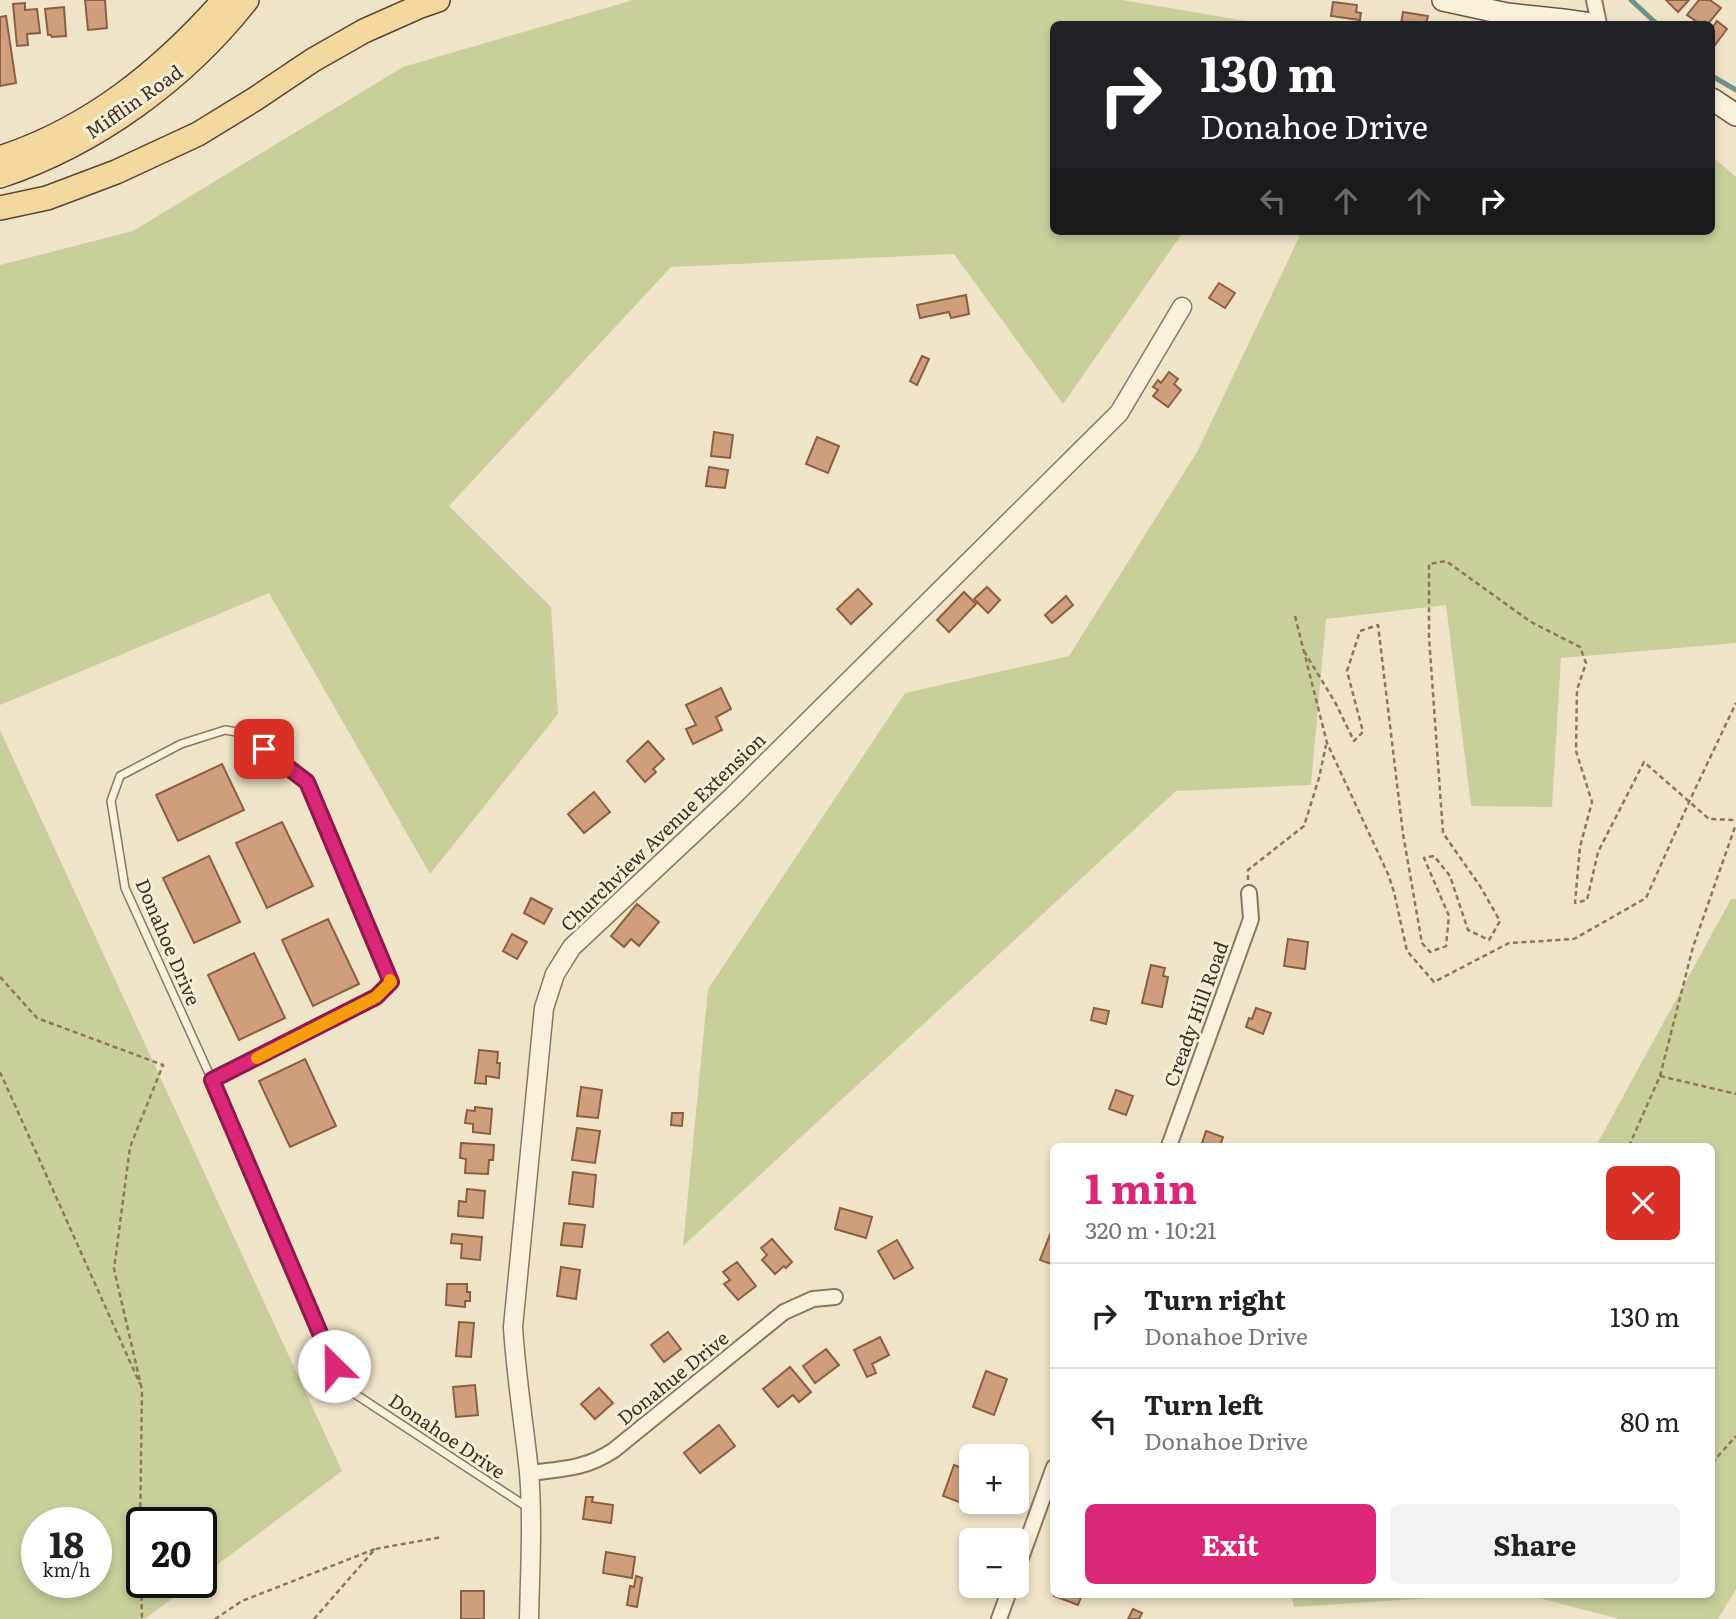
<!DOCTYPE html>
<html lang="en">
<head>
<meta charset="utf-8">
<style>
  :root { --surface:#fff; --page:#f2f2f2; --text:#222; --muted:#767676; --line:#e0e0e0; --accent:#db2777 }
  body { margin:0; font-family:Literata,serif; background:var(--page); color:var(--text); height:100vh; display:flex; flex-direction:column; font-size:26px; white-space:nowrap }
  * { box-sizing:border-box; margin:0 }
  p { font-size:23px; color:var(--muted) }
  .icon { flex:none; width:38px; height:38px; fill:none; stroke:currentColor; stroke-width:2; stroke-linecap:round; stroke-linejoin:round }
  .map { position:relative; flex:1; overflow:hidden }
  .panel { position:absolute; left:1050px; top:1143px; width:665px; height:455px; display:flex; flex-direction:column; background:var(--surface); border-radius:10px; box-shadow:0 4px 10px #0003 }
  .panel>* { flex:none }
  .guide { position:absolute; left:1050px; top:21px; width:665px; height:214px; border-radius:10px; box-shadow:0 4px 10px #0003; background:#202124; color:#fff; overflow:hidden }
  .tools { position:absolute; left:959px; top:1444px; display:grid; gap:14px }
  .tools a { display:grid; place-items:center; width:70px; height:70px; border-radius:10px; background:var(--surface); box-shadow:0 4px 10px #0003; font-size:35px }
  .speed { position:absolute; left:21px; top:1507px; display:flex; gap:14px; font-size:35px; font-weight:700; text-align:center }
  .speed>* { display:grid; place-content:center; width:91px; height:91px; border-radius:50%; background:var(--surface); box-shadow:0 4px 10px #0003; line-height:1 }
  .speed small { font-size:18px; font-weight:400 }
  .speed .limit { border:4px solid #111; border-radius:10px; background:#fff; color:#111 }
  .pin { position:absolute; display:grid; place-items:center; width:60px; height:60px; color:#fff; margin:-30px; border-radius:14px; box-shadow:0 4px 10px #0006 }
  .me { position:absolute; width:77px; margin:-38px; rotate:337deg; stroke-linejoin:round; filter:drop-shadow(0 0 5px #0008) }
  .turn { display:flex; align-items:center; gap:24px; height:147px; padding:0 35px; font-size:32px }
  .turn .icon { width:91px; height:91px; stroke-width:2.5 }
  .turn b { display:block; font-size:49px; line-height:60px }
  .lanes { display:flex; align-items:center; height:66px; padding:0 35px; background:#0003; justify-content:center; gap:35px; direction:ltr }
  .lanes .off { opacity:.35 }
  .round { display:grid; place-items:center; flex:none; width:74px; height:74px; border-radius:10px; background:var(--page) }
  .summary { display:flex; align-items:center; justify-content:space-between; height:119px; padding:0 35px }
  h1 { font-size:42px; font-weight:700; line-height:52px; color:var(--accent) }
  .primary-button { display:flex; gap:14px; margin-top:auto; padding:14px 35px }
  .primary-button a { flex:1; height:80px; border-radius:10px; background:var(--accent); color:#fff; font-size:28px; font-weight:700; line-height:80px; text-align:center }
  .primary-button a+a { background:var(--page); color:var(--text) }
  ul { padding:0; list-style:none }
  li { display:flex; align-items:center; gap:21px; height:105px; padding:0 35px; border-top:2px solid var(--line) }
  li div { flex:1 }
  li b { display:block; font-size:26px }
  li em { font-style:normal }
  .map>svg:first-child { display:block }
</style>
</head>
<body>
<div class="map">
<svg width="1736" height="1619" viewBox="0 0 1736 1619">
  <rect width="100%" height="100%" fill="#f0e4c8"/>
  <g fill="#c9cf9b" fill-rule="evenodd">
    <polygon points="633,0 1122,0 1264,24 1054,24 1054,231 1184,231 1063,404 954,254 671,267 449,506 551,607 558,714 430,874 269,593 0,705 0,265 133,231 403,67"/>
    <polygon points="1712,156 1736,177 1736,643 1561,658 1552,807 1471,806 1446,605 1326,619 1311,785 1176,791 683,1246 708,989 905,693 1069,656 1197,452 1302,231 1712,231"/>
    <path d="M0,730L342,1471L201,1577V1522H142V1582H194L145,1619H0ZM37,1522H96V1582H37Z"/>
    <polygon points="1731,899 1736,899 1736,1589 1718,1619 1619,1619 1524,1594 1712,1594 1712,1146 1596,1146"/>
    <polygon points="1291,1594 1492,1594 1294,1607"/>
  </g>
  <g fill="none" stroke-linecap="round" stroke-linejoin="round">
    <g stroke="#6f938a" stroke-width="5">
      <polyline points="1631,0 1657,24"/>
      <polyline points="1712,76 1736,90"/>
    </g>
  </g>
  <g fill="#cf9f7d" stroke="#8d5f41" stroke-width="2">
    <polygon points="85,0 105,0 107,28 88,30"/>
    <polygon points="1666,0 1689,0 1678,12"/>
    <polygon points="1699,0 1710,0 1721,8 1708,24 1700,24 1687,15"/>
    <polygon points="1333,2 1357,5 1356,12 1361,13 1360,20 1331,16"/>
    <polygon points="25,3 25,10 37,9 40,33 27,34 28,45 17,46 13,4"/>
    <polygon points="64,7 66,36 52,37 51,35 48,35 45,9"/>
    <polygon points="1403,12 1428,16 1426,24 1401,24"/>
    <polygon points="6,16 16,83 0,86 0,17"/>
    <polygon points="1717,21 1727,29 1712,49 1712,28"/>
    <polygon points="1219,283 1235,293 1225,308 1209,298"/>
    <polygon points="966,295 969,314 951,318 949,312 920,318 917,305"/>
    <polygon points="922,356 929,359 917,385 910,381"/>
    <polygon points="1169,372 1178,379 1174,384 1181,390 1168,407 1153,396 1158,390 1153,387 1158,380 1161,383"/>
    <polygon points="714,432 733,435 730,458 711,456"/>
    <polygon points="817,437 839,446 828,473 806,464"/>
    <polygon points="709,467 728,470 725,488 706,486"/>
    <polygon points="987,587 1000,600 988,613 974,599"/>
    <polygon points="858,589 872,604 851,624 837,609"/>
    <polygon points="964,592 976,604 949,632 937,620"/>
    <polygon points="1066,596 1073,605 1052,623 1045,615"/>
    <polygon points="721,688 731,709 716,717 722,730 693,744 686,729 696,725 686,705"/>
    <polygon points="648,741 664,759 653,769 656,772 645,782 627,761"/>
    <polygon points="222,764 244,810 178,841 156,795"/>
    <polygon points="594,792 610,812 584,833 568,814"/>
    <polygon points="282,822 313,886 267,908 236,843"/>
    <polygon points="209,856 240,922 194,943 163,878"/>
    <polygon points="531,898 552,909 544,924 524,913"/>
    <polygon points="637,904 659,922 639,946 631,939 624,947 611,936"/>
    <polygon points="328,919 359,984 313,1006 282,940"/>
    <polygon points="512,934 527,942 517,959 503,951"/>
    <polygon points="1288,939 1308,942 1305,969 1284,966"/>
    <polygon points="254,953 285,1018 239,1040 208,975"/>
    <polygon points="1151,965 1165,968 1163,976 1168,977 1162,1007 1142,1003"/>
    <polygon points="1094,1008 1109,1011 1106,1024 1091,1020"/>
    <polygon points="1256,1008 1271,1013 1263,1034 1246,1027 1249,1018 1252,1019"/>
    <polygon points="479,1050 498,1052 497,1063 500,1063 499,1078 486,1076 486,1084 475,1083"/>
    <polygon points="305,1059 336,1126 290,1147 259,1081"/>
    <polygon points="581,1087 602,1090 598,1118 577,1116"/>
    <polygon points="1116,1090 1133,1096 1126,1115 1109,1109"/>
    <polygon points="475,1107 492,1109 490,1134 473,1132 473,1124 465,1123 467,1110 475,1111"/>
    <polygon points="672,1113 683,1113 682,1126 671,1125"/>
    <polygon points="577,1128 600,1131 595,1163 572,1160"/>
    <polygon points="1206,1131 1223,1137 1220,1146 1222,1146 1205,1146 1206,1144 1202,1143"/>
    <polygon points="461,1143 494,1145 493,1160 489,1160 488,1174 465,1173 466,1159 460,1158"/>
    <polygon points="573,1172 596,1175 593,1207 569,1204"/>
    <polygon points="467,1189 485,1191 483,1218 458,1216 459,1201 466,1202"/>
    <polygon points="840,1208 872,1217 866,1238 835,1229"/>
    <polygon points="564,1223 585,1225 582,1247 561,1245"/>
    <polygon points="1051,1232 1054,1232 1054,1265 1040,1260"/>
    <polygon points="452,1234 482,1237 480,1260 461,1258 462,1244 451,1243"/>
    <polygon points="772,1239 792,1262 786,1268 784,1266 775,1274 762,1260 767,1255 761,1248"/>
    <polygon points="897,1240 913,1268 894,1279 878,1251"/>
    <polygon points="737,1262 756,1286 738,1300 724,1284 730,1280 723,1272"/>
    <polygon points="561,1267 580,1270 576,1299 557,1296"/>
    <polygon points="447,1284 467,1284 467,1292 470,1292 470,1301 465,1301 465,1307 446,1305"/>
    <polygon points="459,1322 474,1323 471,1357 456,1356"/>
    <polygon points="668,1332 681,1349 664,1362 651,1345"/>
    <polygon points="880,1337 889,1355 872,1364 876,1373 867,1377 854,1350"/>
    <polygon points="826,1349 839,1365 815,1383 803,1366"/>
    <polygon points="790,1367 811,1392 799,1402 793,1395 778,1407 763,1389"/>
    <polygon points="986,1371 1007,1379 994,1415 973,1407"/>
    <polygon points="475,1385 478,1415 456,1417 453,1387"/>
    <polygon points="599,1388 613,1403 595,1419 581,1404"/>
    <polygon points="719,1425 735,1446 700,1473 684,1453"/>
    <polygon points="954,1465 971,1471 971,1477 962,1503 943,1496"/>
    <polygon points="586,1497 593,1497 592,1502 613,1505 611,1523 583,1519"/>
    <polygon points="606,1552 635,1557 632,1578 603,1573"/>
    <polygon points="636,1576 642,1578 637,1607 627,1605 630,1586 634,1587"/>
    <rect x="461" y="1591" width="23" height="28"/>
    <polygon points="1055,1594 1082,1594 1078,1605 1054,1596"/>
    <polygon points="1133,1609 1142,1613 1139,1619 1128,1619"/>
  </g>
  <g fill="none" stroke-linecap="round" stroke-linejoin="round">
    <defs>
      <polyline id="service" points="212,1080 376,997 391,982 307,782 243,733 225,730 181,744 120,776 111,801 125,888 212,1080 334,1366 355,1394 530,1509"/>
      <g id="minor">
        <polyline points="1594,0 1599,24"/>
        <polyline points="1169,1146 1251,919 1249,893"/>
        <path d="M529,1473C562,1469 586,1469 614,1450L784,1312L813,1299L835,1297"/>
        <polyline points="1017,1569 1054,1467"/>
        <polyline points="999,1619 1011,1586"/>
      </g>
      <path id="tertiary" d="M529,1619C530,1570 533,1521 529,1472C524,1424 516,1376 513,1327L544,1008L555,974L572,947L733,796L1119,413L1182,307"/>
      <g id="secondary">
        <polyline points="1443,0 1507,14 1563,20 1591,24"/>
        <polyline points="1712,99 1736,115"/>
      </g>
      <g id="primary">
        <path d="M0,158C91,128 161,71 224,0"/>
        <path d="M0,176C96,144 185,79 247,0"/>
        <polyline points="0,208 47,198 116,172 198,134 255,99 313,60 364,31 418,7 438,0"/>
      </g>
    </defs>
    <use href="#service" stroke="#8d765c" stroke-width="10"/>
    <use href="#minor" stroke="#8d765c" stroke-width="18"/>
    <use href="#tertiary" stroke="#8d765c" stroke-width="21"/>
    <use href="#secondary" stroke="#6f573f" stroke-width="24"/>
    <use href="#primary" stroke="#5b4430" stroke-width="26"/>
    <g stroke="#8d765c" stroke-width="2.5" stroke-dasharray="5 3.5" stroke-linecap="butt">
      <polyline points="1295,616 1327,743 1388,874 1394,892 1407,951 1434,982 1509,943 1574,939 1646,898 1689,802 1736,703"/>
      <polyline points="1304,651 1336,704 1354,741 1363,732 1347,671 1360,631 1378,625 1403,834 1422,943 1430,952 1446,946 1449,916 1424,858 1434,856 1450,876 1468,930 1489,940 1500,921 1480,886 1443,833 1429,637 1429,564 1446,561 1531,622 1580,647 1586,663 1577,690 1576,751 1592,802 1580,847 1575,903 1587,900 1598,852 1644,762 1709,819 1736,820"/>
      <polyline points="1248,880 1248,870 1304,826 1319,778 1326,745"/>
      <polyline points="0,977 37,1018 163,1065 130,1147 114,1269 142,1390 140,1529 142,1619"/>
      <polyline points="0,1072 140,1384"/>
      <polyline points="1660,1076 1736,1094"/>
      <polyline points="1629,1146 1660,1076 1693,947 1736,824"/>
      <polyline points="1712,1463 1736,1436"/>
      <polyline points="215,1619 242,1601 375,1549"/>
      <polyline points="314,1619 375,1549 442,1537"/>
    </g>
    <use href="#service" stroke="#faf1dc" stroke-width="7"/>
    <use href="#minor" stroke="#faf1dc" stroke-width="14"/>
    <use href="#tertiary" stroke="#faf1dc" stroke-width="18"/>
    <use href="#secondary" stroke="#faf1dc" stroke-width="21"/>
    <use href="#primary" stroke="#f3d9a0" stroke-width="23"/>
  </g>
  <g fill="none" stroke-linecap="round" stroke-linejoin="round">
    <defs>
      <polyline id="route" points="264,749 307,782 391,982 376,997 212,1080 334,1366"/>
    </defs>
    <use href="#route" stroke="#8e194d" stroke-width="18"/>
    <use href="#route" stroke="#db2777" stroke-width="12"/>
    <polyline stroke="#f59e0b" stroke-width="12" points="257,1058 376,997 391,982 390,980"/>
  </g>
  <g text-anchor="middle" stroke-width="6" stroke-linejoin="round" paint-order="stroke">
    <g font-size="19" fill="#3d2e20" stroke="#f7eed8">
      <text transform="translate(134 102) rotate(-35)" y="7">Mifflin Road</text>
      <text transform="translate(663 832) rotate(-44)" y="7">Churchview Avenue Extension</text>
      <text transform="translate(168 942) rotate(67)" y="7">Donahoe Drive</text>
      <text transform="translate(1196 1014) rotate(-70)" y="7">Cready Hill Road</text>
      <text transform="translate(673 1378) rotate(-39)" y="7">Donahue Drive</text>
      <text transform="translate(447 1436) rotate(34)" y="7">Donahoe Drive</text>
    </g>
  </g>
</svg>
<div class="tools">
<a>+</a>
<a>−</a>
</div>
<div class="speed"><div>18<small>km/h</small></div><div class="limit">20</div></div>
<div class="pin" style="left:264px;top:749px;background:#d93025"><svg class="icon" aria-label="arrive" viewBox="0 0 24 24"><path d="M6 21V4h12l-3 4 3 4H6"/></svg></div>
<svg class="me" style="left:334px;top:1366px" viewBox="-20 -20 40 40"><circle r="19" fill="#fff"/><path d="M0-13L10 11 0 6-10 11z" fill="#db2777"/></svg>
<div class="guide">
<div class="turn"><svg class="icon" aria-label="right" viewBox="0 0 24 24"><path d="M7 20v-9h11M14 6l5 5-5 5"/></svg><div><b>130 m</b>Donahoe Drive</div></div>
<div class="lanes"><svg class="icon off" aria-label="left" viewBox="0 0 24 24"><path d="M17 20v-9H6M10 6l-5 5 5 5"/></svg><svg class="icon off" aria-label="ahead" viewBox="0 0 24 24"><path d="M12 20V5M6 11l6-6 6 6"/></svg><svg class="icon off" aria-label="ahead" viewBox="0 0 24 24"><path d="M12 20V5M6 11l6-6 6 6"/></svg><svg class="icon" aria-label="right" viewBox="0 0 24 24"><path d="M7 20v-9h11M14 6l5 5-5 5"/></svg></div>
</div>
<section class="panel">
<div class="summary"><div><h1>1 min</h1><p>320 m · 10:21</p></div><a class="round" style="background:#d93025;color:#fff"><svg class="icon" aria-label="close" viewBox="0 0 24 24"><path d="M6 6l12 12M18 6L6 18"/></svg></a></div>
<ul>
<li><svg class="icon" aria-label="right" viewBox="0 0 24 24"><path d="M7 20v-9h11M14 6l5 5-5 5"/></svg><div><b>Turn right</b><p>Donahoe Drive</p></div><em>130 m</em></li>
<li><svg class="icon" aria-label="left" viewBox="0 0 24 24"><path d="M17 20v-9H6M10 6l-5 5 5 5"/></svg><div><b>Turn left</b><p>Donahoe Drive</p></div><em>80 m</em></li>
</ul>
<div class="primary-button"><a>Exit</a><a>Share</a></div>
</section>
</div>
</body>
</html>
